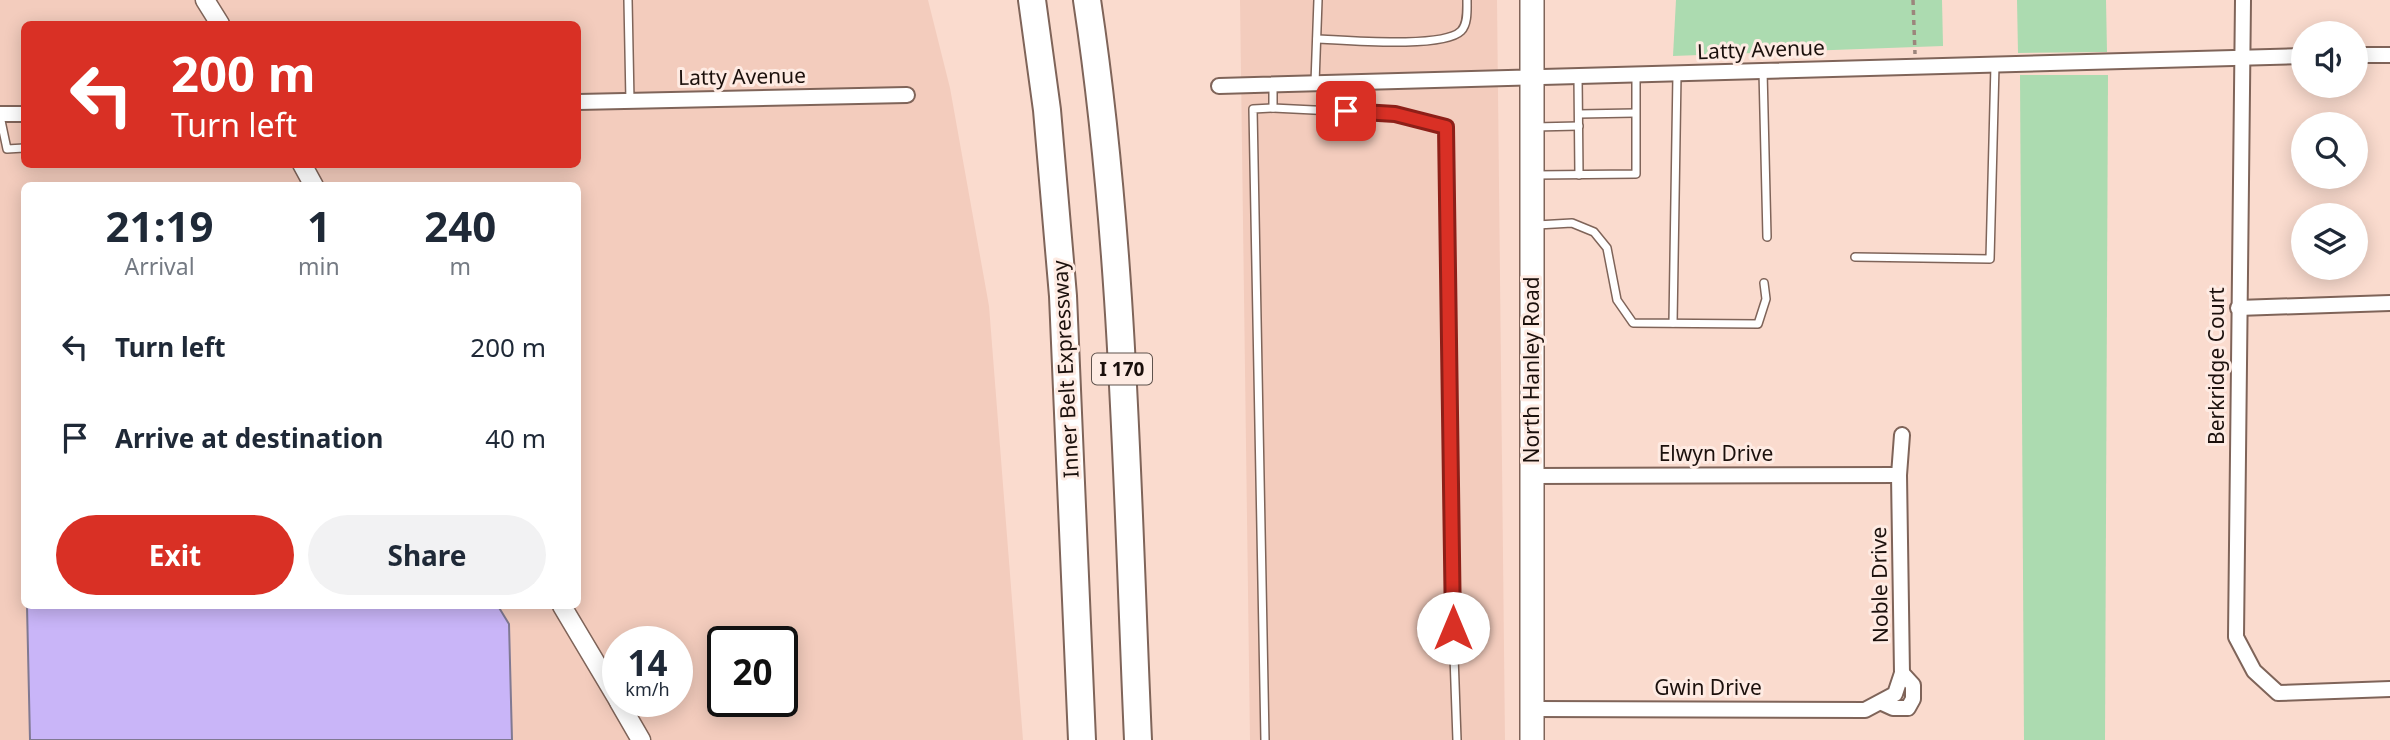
<!DOCTYPE html>
<html lang="en">
<head>
<meta charset="utf-8">
<style>
  :root { --surface:#fff; --page:#f2f2f3; --text:#1f2937; --muted:#747a83; --accent:#d93025 }
  body { margin:0; font-family:"Noto Sans",sans-serif; background:var(--page); color:var(--text); height:100vh; display:flex; flex-direction:column; font-size:26px; white-space:nowrap }
  * { box-sizing:border-box; margin:0 }
  p { font-size:23px; color:var(--muted) }
  .icon { flex:none; width:38px; height:38px; fill:none; stroke:currentColor; stroke-width:2; stroke-linecap:round; stroke-linejoin:round }
  .map { position:relative; flex:1; overflow:hidden }
  .drawer { position:absolute; left:21px; top:182px; width:560px; height:427px; display:flex; flex-direction:column; background:var(--surface); border-radius:10px; box-shadow:0 4px 18px #0003 }
  .drawer>* { flex:none }
  .banner { position:absolute; left:21px; top:21px; width:560px; height:147px; border-radius:10px; box-shadow:0 4px 18px #0003; background:#d93025; color:#fff; overflow:hidden }
  .fabs { position:absolute; left:2291px; top:21px; display:grid; gap:14px }
  .fabs a { display:grid; place-items:center; width:77px; height:77px; border-radius:50%; background:var(--surface); box-shadow:0 4px 18px #0003; font-size:35px }
  .speed { position:absolute; left:602px; top:626px; display:flex; gap:14px; font-size:35px; font-weight:700; text-align:center }
  .speed>* { display:grid; place-content:center; width:91px; height:91px; border-radius:50%; background:var(--surface); box-shadow:0 4px 18px #0003; line-height:1 }
  .speed small { font-size:18px; font-weight:400 }
  .speed .limit { border:4px solid #111; border-radius:10px; background:#fff; color:#111 }
  .pin { position:absolute; display:grid; place-items:center; width:60px; height:60px; color:#fff; margin:-30px; border-radius:14px; box-shadow:0 4px 10px #0006 }
  .me { position:absolute; width:77px; margin:-38px; rotate:0deg; stroke-linejoin:round; filter:drop-shadow(0 0 5px #0008) }
  .turn { display:flex; align-items:center; gap:24px; height:147px; padding:0 35px; font-size:32px }
  .turn .icon { width:91px; height:91px; stroke-width:2.5 }
  .turn b { display:block; font-size:49px; line-height:60px }
  .eta { display:flex; justify-content:space-evenly; align-items:center; height:119px; text-align:center }
  .eta b { font-size:42px; font-weight:700; line-height:49px }
  .button { display:flex; gap:14px; margin-top:auto; padding:14px 35px }
  .button a { flex:1; height:80px; border-radius:42px; background:var(--accent); color:#fff; font-size:28px; font-weight:700; line-height:80px; text-align:center }
  .button a+a { background:var(--page); color:var(--text) }
  ul { padding:0; list-style:none }
  li { display:flex; align-items:center; gap:21px; height:91px; padding:0 35px }
  li div { flex:1 }
  li b { display:block; font-size:26px }
  li em { font-style:normal }
  .map>svg:first-child { display:block }
</style>
</head>
<body>
<div class="map">
<svg width="2390" height="740" viewBox="0 0 2390 740">
  <rect width="100%" height="100%" fill="#fadbce"/>
  <g fill="#f3ccbd" fill-rule="evenodd">
    <path d="M0,0H928L950,88L989,306L1023,740H0ZM24,24H578V164H24ZM24,186H578V606H24ZM618,642H677V702H618ZM723,642H782V702H723Z"/>
    <polygon points="1240,0 1497,0 1505,740 1250,740"/>
  </g>
  <g fill="#acdbb0">
    <polygon points="1676,0 1942,0 1943,46 1673,56"/>
    <polygon points="2017,0 2106,0 2107,52 2018,53"/>
    <polygon points="2020,75 2108,75 2105,740 2024,740"/>
  </g>
  <polygon fill="#c9b5f8" stroke="#807992" stroke-width="2" points="27,606 498,606 509,624 512,740 30,740"/>
  <g fill="none" stroke-linecap="round" stroke-linejoin="round">
    <defs>
      <g id="service">
        <polyline points="628,0 630,101"/>
        <path d="M1317,39C1344,40 1443,49 1461,31C1468,24 1467,10 1467,0"/>
        <polyline points="1763,71 1767,237"/>
        <polyline points="1578,77 1579,175"/>
        <polyline points="1315,83 1318,0"/>
        <polyline points="1273,85 1273,108 1395,114 1446,126 1453,627 1457,740"/>
        <polyline points="1579,114 1635,113"/>
        <polyline points="0,116 7,149 24,148"/>
        <polyline points="1534,127 1579,126"/>
        <polyline points="1536,175 1636,174 1636,75"/>
        <polyline points="1537,225 1572,223 1594,232 1607,248 1617,300 1633,323 1758,324 1766,299 1764,283"/>
        <polyline points="1855,257 1990,259 1995,65"/>
        <polyline points="1673,323 1677,74"/>
        <polyline points="1265,740 1253,109 1273,108"/>
      </g>
      <g id="minor">
        <polyline points="2243,0 2236,637 2254,671 2278,693 2390,689"/>
        <polyline points="2356,55 2390,55"/>
        <polyline points="1219,86 2303,56"/>
        <polyline points="578,102 907,95"/>
        <polyline points="0,114 24,114"/>
        <polyline points="2238,308 2390,303"/>
        <polyline points="1532,476 1899,475"/>
        <polyline points="1882,703 1893,708 1908,708 1913,699 1913,685 1902,673"/>
        <polyline points="1534,709 1865,710 1895,694 1902,673 1899,475 1902,435"/>
      </g>
      <g id="tertiary">
        <polyline points="205,0 220,24"/>
        <polyline points="302,164 314,186"/>
        <polyline points="562,606 618,700"/>
        <polyline points="619,702 641,740"/>
      </g>
      <polyline id="primary" points="1532,740 1532,0"/>
      <g id="motorway">
        <polyline points="1032,0 1047,110 1063,296 1082,740"/>
        <path d="M1087,0C1124,245 1127,493 1138,740"/>
      </g>
    </defs>
    <use href="#service" stroke="#7f6459" stroke-width="10"/>
    <use href="#minor" stroke="#7f6459" stroke-width="18"/>
    <use href="#tertiary" stroke="#7f6459" stroke-width="21"/>
    <use href="#primary" stroke="#7f6459" stroke-width="26"/>
    <use href="#motorway" stroke="#7f6459" stroke-width="30"/>
    <polyline stroke="#9c857c" stroke-width="3.5" stroke-dasharray="5 5" stroke-linecap="butt" points="1913,0 1915,54"/>
    <use href="#service" stroke="#fff" stroke-width="7"/>
    <use href="#minor" stroke="#fff" stroke-width="14"/>
    <use href="#tertiary" stroke="#fff" stroke-width="18"/>
    <use href="#primary" stroke="#fff" stroke-width="23"/>
    <use href="#motorway" stroke="#fff" stroke-width="26"/>
  </g>
  <g fill="none" stroke-linecap="round" stroke-linejoin="round">
    <defs>
      <polyline id="route" points="1346,111 1395,114 1446,127 1453,628"/>
    </defs>
    <use href="#route" stroke="#8d1f18" stroke-width="18"/>
    <use href="#route" stroke="#d93025" stroke-width="12"/>
  </g>
  <g text-anchor="middle" stroke-width="6" stroke-linejoin="round" paint-order="stroke">
    <rect fill="#feebe3" stroke="#5f524c" stroke-width="2" x="1092" y="353.5" width="60" height="31" rx="5"/>
    <g font-size="19" font-weight="bold" fill="#1b100c">
      <text x="1122" y="376">I 170</text>
    </g>
    <g font-size="21" fill="#1b100c" stroke="#feebe3">
      <text transform="translate(1761 50) rotate(-2)" y="7">Latty Avenue</text>
      <text transform="translate(742 77) rotate(-1)" y="7">Latty Avenue</text>
      <text transform="translate(2217 366) rotate(-90)" y="7">Berkridge Court</text>
      <text transform="translate(1066 369) rotate(-93)" y="7">Inner Belt Expressway</text>
      <text transform="translate(1532 370) rotate(-90)" y="7">North Hanley Road</text>
      <text x="1716" y="461">Elwyn Drive</text>
      <text transform="translate(1880 585) rotate(-91)" y="7">Noble Drive</text>
      <text x="1708" y="695">Gwin Drive</text>
    </g>
  </g>
</svg>
<div class="fabs">
<a><svg class="icon" aria-label="sound" viewBox="0 0 24 24"><path d="M4 9h4l5-4v14l-5-4H4zM17 9q2 3 0 6"/></svg></a>
<a><svg class="icon" aria-label="search" viewBox="0 0 24 24"><circle cx="10" cy="10" r="6"/><path d="M15 15l6 6"/></svg></a>
<a><svg class="icon" aria-label="layers" viewBox="0 0 24 24"><path d="M12 4l9 5-9 5-9-5zM3 14l9 5 9-5"/></svg></a>
</div>
<div class="speed"><div>14<small>km/h</small></div><div class="limit">20</div></div>
<div class="pin" style="left:1346px;top:111px;background:#d93025"><svg class="icon" aria-label="arrive" viewBox="0 0 24 24"><path d="M6 21V4h12l-3 4 3 4H6"/></svg></div>
<svg class="me" style="left:1453px;top:628px" viewBox="-20 -20 40 40"><circle r="19" fill="#fff"/><path d="M0-13L10 11 0 6-10 11z" fill="#d93025"/></svg>
<div class="banner">
<div class="turn"><svg class="icon" aria-label="left" viewBox="0 0 24 24"><path d="M17 20v-9H6M10 6l-5 5 5 5"/></svg><div><b>200 m</b>Turn left</div></div>
</div>
<section class="drawer">
<div class="eta">
<div><b>21:19</b><p>Arrival</p></div>
<div><b>1</b><p>min</p></div>
<div><b>240</b><p>m</p></div>
</div>
<ul>
<li><svg class="icon" aria-label="left" viewBox="0 0 24 24"><path d="M17 20v-9H6M10 6l-5 5 5 5"/></svg><div><b>Turn left</b></div><em>200 m</em></li>
<li><svg class="icon" aria-label="arrive" viewBox="0 0 24 24"><path d="M6 21V4h12l-3 4 3 4H6"/></svg><div><b>Arrive at destination</b></div><em>40 m</em></li>
</ul>
<div class="button"><a>Exit</a><a>Share</a></div>
</section>
</div>
</body>
</html>
